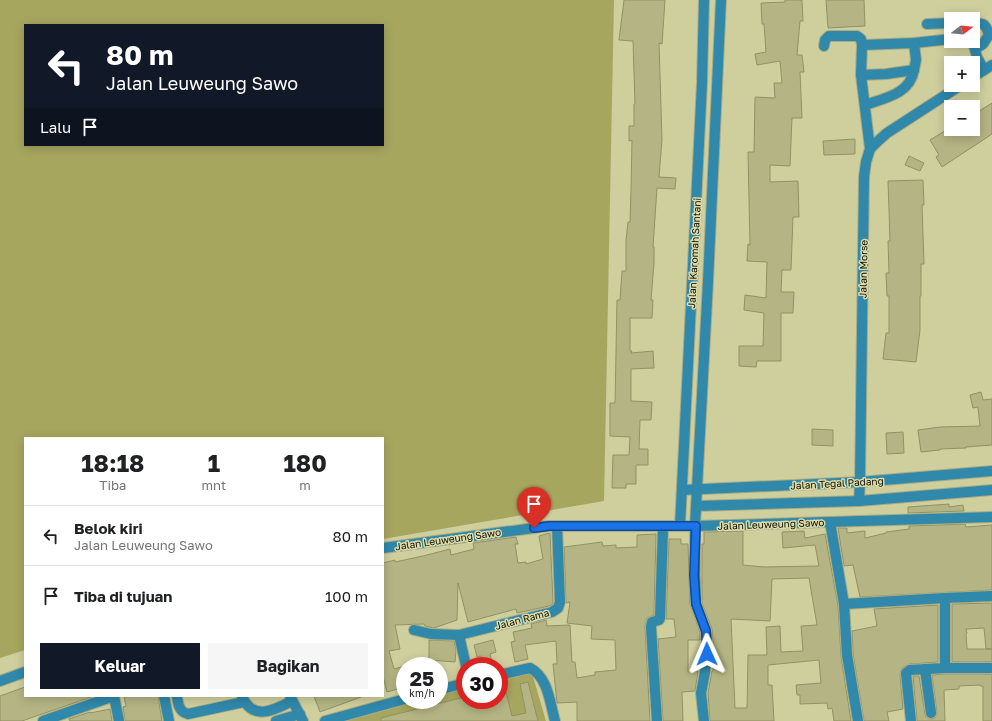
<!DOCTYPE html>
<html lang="id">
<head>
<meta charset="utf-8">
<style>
  :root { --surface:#fff; --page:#f6f6f6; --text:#202124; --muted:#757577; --line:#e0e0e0; --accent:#111827 }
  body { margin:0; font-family:"Golos Text",sans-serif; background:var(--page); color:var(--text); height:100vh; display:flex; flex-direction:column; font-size:15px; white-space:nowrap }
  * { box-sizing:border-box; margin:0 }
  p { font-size:13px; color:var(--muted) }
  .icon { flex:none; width:22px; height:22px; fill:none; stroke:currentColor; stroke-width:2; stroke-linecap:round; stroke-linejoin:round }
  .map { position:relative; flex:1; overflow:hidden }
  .panel { position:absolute; left:24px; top:437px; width:360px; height:260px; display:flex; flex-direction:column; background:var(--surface); border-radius:0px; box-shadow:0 2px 10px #0003 }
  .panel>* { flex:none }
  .guide { position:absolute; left:24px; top:24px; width:360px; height:122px; border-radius:0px; box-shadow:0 2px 10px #0003; background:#111827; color:#fff; overflow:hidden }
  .needle { width:26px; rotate:74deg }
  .fabs { position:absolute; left:944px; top:12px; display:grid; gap:8px }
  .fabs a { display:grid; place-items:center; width:36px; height:36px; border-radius:0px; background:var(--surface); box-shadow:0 2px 10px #0003; font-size:20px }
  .speed { position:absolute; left:396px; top:657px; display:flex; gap:8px; font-size:20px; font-weight:700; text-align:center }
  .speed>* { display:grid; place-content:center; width:52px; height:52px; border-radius:50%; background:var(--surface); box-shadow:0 2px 10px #0003; line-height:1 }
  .speed small { font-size:10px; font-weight:400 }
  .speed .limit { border:6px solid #d22; background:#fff; color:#111 }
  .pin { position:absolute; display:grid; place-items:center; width:34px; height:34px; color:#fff; margin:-41px -17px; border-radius:50% 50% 50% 0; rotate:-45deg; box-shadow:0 0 4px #0007 }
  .pin .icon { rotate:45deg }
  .me { position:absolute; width:44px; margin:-22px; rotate:359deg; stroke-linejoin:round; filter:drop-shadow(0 0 3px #0008) }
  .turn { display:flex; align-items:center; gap:14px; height:84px; padding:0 16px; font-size:18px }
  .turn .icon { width:52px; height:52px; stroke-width:2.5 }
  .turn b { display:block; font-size:28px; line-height:34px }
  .then { display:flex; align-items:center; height:38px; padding:0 16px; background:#0003; gap:8px; font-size:15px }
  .eta { display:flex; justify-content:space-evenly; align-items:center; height:68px; text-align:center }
  .eta b { font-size:24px; font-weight:700; line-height:28px }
  .cta { display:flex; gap:8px; margin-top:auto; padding:8px 16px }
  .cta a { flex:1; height:46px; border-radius:0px; background:var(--accent); color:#fff; font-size:16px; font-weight:700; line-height:46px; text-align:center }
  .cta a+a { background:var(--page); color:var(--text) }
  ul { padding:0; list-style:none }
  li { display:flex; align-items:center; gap:12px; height:60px; padding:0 16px; border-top:1px solid var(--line) }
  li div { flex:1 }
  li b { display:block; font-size:15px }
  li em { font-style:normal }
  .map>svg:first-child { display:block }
</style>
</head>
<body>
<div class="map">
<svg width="992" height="721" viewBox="0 0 992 721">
  <rect width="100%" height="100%" fill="#cfcf9e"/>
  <g fill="#a7a65f" fill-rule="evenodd">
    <path d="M0,0H614L604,501L383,539V438H25V650L0,658ZM25,25H383V145H25Z"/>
    <polygon points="532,673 546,721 340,721 405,700 439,700 439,693 465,687 465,700 499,700 499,680"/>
  </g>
  <g fill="#b4b484" stroke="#919163" fill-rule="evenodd">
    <polygon points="624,0 665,0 662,44 659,43 662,140 659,177 676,178 675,189 657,188 653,247 654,247 654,263 651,300 653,300 652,318 630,318 630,351 632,351 631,353 653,351 654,368 631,369 631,401 652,402 651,420 640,420 639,449 648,449 648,465 636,465 636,484 626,484 626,488 612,488 613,455 629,455 630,437 610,436 610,403 615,403 617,300 620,300 622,271 626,271 626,241 628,222 630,222 631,190 632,140 629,141 629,126 634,126 634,104 635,104 633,41 619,40"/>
    <polygon points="785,0 802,0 803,21 800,21 797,55 802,55 804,72 800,72 802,118 792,118 790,166 770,165 770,182 798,181 799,217 793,217 791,270 782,270 781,292 794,292 793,313 781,313 781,361 757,361 756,367 739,366 739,346 763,346 764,313 744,310 745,295 766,298 767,262 747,261 748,244 750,245 748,152 754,152 755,97 775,98 774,83 782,83 780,61 757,65 755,54 766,52 764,24 762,24 761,3 785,2"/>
    <polygon points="826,0 864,0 865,26 828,28"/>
    <polygon points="992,103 992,134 942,167 936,157 939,155 930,140 948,129 973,129 973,115"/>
    <polygon points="855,139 855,154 824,155 823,141"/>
    <polygon points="909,156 924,163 920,171 905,165"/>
    <polygon points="923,180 924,205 922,205 924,264 921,264 921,296 920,296 920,330 916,362 883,359 886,333 889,333 889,296 887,296 886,273 889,273 888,241 890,241 888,181"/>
    <polygon points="981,392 983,400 992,399 992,445 966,447 966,448 940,449 940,450 921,452 918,430 940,427 980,426 978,407 973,408 970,395"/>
    <polygon points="812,429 833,430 833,446 812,445"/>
    <polygon points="903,432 904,453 887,454 886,433"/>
    <polygon points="949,504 949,507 963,505 964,511 908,513 908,507"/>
    <polygon points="965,524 966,527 992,525 992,590 860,597 853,565 844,566 838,528 847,528 847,533 865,531 865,538 886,533 886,532 909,529 909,526"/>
    <path d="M743,531V565L764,567L819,566L815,545L783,548L782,532L804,531L805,538L825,534L838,605L841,656L851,721H834L832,708L828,709L827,703L800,704V695H797L796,685L821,683L819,660L768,665V685H772L774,721H710L708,693L712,671H713V642L712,629L702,603V544H704V532ZM809,578L817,625L801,626L803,651L781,652L780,626L766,627L767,655H748L747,708H735L731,619L770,621L772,579Z"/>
    <polygon points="550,533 553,601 553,604 549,606 517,613 516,609 468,622 458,583 457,620 434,628 425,626 424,624 395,625 400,649 389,651 394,669 405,666 405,687 387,692 383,676 383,563 395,560 395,562 423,556 450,549 451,555 474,549 473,543 516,537 518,544 515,544 518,563 526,562 526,564 543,559 539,536"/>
    <polygon points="656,534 654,615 647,618 645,627 650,721 577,721 577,702 557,703 553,664 557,664 556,641 525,645 528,659 515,662 511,642 515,641 513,632 532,628 531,624 546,620 547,626 570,625 572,662 575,662 577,678 595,675 595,672 616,670 615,640 591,639 592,626 567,623 570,602 566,603 564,547 602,542 603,546 616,545 616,548 637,547 637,535"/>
    <polygon points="669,539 681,539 681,544 688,544 690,604 700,632 700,640 688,640 688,672 698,671 695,691 682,692 683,721 663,721 658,639 676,637 674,619 666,619"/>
    <polygon points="992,603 992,649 986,649 984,628 966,629 967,633 966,634 967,649 992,649 992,662 952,662 952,604"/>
    <polygon points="938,605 938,662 910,664 902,668 900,674 903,709 887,712 889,721 864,721 853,654 852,631 877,626 874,609"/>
    <polygon points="429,640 454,641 456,650 455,662 429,660"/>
    <polygon points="493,640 496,652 490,654 493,666 483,666 481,656 477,657 474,645"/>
    <polygon points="945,674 992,674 992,721 983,721 983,686 980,686 980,685 959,686 959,689 944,690 945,721 917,721 913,676 919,676 925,714 926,717 931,719 935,718 937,713 932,675"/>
    <polygon points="499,681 503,681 512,716 526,713 520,684 528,682 538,721 381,721 381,718 465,697 465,700 499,700"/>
    <polygon points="25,687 25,696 94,696 22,721 0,721 0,696"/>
    <polygon points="132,696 158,696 162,721 125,721 123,707 126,706 124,697"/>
    <polygon points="314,696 361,696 361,697 320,712"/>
    <polygon points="110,709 112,721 70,721 69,719 90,712 90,713"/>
  </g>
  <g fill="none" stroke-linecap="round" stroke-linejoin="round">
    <defs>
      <g id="minor">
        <path d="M973,23C984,23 986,24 989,35L983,44L975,49"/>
        <polyline points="927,24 951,23"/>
        <polyline points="970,41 974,46 977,57 984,70"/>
        <polyline points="862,45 914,43 951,39"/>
        <polyline points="824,46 825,40 829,36 857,36 861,39 862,45 861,75 870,149"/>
        <polyline points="861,75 886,74 914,70 916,60 914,43"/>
        <polyline points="973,77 992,65"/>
        <path d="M865,105C885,98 910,94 914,70"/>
        <polyline points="682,490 860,482 992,471"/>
        <polyline points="859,501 860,482 864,177 866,162 870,149 878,141 887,133 961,85"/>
        <polyline points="697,506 859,501 992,490"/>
        <polyline points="830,522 844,604 945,598"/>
        <polyline points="680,526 702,83 704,0"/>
        <polyline points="383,548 549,526 695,526 992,517"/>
        <polyline points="844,604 847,655 858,721"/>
        <polyline points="414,630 431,634 459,635 552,612 558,608 560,602 557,526"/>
        <polyline points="459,635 466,666"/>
        <polyline points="945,668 992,668"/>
        <polyline points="925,669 931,713"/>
        <path d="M499,675L530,668C548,677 550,703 555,721"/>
        <polyline points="439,690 465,683"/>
        <polyline points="114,696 119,721"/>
        <polyline points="164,696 169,721"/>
        <path d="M177,696C178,704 179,712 188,714L244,702"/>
        <path d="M242,696C252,721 273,711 292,701"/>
        <polyline points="43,721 114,696"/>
        <polyline points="276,721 300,714"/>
        <polyline points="325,721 405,699"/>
        <polyline points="657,721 651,627 652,622 659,620 660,618 663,527"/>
        <polyline points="704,721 701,693 705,672 707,642 706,631 696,604 695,575 695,526 708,282 721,0"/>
        <polyline points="911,721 906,673 910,670 945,668 945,598 992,596"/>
      </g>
      <g id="tertiary">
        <polyline points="0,681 25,672"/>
        <polyline points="290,696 303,721"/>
      </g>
    </defs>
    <use href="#minor" stroke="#acac82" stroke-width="12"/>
    <use href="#tertiary" stroke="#acac82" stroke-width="12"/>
    <use href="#minor" stroke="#3088aa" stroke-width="10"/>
    <use href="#tertiary" stroke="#3088aa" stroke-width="10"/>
  </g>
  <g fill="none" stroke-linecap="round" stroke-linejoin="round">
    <defs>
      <polyline id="route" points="534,528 549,526 696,526 694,575 696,604 706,631 707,654"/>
    </defs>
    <use href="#route" stroke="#114b97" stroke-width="10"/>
    <use href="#route" stroke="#1a73e8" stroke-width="7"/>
  </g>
  <g text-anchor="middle" stroke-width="3" stroke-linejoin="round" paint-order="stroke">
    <g font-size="10" fill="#0e0e01" stroke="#dcdcab">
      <text transform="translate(694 253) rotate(-87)" y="4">Jalan Karomah Santani</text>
      <text transform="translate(863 269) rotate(-89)" y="4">Jalan Morse</text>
      <text transform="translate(837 483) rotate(-3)" y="4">Jalan Tegal Padang</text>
      <text transform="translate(771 524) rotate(-2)" y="4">Jalan Leuweung Sawo</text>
      <text transform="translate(448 539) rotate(-8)" y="4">Jalan Leuweung Sawo</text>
      <text transform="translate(522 619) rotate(-15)" y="4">Jalan Rama</text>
    </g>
  </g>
</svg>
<div class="fabs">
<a><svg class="needle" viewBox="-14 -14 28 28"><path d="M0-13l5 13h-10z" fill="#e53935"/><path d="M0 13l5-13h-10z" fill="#757577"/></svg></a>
<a>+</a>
<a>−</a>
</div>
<div class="speed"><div>25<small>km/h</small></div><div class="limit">30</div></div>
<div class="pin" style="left:534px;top:528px;background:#d93025"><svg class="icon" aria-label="arrive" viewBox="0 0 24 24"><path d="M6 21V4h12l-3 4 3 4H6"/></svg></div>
<svg class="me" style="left:707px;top:654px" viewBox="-20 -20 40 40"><path d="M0-17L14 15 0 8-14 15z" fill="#1a73e8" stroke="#fff" stroke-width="4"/></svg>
<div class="guide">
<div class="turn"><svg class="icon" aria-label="left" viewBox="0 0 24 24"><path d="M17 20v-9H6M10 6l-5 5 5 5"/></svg><div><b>80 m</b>Jalan Leuweung Sawo</div></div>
<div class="then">Lalu<svg class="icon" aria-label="arrive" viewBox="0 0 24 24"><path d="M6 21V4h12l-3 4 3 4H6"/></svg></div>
</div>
<section class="panel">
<div class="eta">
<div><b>18:18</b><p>Tiba</p></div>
<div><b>1</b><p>mnt</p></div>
<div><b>180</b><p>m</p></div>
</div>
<ul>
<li><svg class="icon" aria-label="left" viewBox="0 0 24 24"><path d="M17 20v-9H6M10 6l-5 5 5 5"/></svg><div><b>Belok kiri</b><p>Jalan Leuweung Sawo</p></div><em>80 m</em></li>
<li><svg class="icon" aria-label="arrive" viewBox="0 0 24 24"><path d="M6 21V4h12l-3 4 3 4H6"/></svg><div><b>Tiba di tujuan</b></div><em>100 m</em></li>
</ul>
<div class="cta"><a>Keluar</a><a>Bagikan</a></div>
</section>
</div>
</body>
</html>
